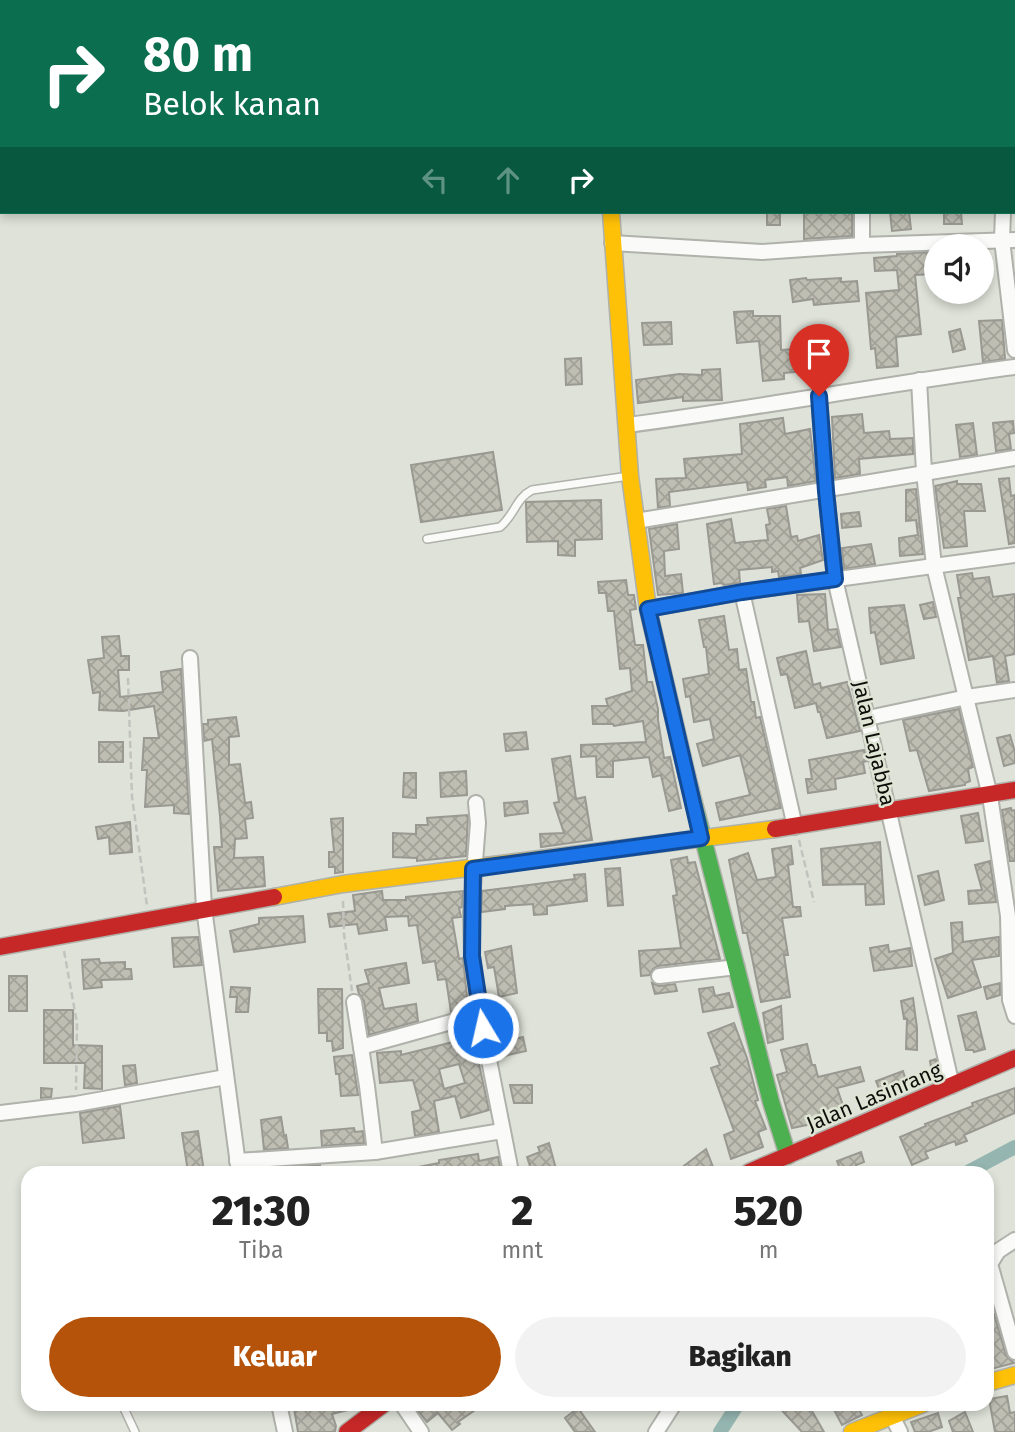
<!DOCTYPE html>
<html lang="id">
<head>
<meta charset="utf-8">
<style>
  :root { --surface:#fff; --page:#f2f2f2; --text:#222; --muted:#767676; --accent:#b45309 }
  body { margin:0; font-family:"Fira Sans",sans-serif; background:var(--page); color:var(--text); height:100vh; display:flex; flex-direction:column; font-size:26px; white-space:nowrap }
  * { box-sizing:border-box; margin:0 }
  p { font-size:23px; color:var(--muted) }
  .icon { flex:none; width:38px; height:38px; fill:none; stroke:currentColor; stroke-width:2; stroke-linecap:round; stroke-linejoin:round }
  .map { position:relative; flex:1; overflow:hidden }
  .drawer { position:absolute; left:21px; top:1166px; width:973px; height:245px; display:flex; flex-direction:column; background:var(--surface); border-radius:21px; box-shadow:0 4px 10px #0003 }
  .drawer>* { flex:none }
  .hud { position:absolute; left:0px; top:0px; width:1015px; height:214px; box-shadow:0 4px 10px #0003; background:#0b6e4f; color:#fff; overflow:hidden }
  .controls { position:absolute; left:924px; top:234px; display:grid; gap:14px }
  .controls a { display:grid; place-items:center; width:70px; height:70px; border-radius:50%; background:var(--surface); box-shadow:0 4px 10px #0003; font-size:35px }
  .pin { position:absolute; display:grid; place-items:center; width:60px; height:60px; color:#fff; margin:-72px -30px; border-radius:50% 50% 50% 0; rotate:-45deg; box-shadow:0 0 7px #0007 }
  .pin .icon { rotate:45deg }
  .me { position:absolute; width:77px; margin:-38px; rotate:351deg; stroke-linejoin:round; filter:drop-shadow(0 0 5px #0008) }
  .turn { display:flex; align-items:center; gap:24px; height:147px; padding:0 28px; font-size:32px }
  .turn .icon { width:91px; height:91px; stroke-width:2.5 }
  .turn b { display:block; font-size:49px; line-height:60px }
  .lanes { display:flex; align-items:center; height:66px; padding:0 28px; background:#0003; justify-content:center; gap:35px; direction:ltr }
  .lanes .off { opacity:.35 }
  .eta { display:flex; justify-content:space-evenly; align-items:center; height:119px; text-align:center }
  .eta b { font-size:42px; font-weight:800; line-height:49px }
  .cta { display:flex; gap:14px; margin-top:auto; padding:14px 28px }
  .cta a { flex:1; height:80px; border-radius:42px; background:var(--accent); color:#fff; font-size:28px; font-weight:800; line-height:80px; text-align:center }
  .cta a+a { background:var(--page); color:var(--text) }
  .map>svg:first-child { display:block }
</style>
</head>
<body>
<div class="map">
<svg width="1015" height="1432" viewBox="0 0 1015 1432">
  <defs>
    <pattern id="building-cross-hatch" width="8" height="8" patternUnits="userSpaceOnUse" patternTransform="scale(1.75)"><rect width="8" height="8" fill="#bfbeb3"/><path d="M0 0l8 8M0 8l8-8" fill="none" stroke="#a3a299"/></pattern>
  </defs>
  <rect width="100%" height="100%" fill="#dee2d8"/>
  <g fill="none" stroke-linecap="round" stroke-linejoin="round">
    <g stroke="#95b5b1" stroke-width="14">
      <polyline points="968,1172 1015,1147"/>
      <polyline points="720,1432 738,1404"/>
    </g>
  </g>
  <g fill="url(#building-cross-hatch)" stroke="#999992" stroke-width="2" fill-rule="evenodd">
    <rect x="767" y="212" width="13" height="13"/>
    <polygon points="804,212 852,212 852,236 804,239"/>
    <polygon points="890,212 909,212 911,229 892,231"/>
    <polygon points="944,212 961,212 962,224 944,224"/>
    <polygon points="931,252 932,274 915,275 921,334 896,337 898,366 877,368 875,348 871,349 866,293 899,290 897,270 875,271 874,258 897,256 897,254"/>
    <polygon points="806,278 807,280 841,278 841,282 857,281 859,301 814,305 813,299 793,302 790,280"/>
    <polygon points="753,311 753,316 780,316 781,350 809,348 810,354 833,352 835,372 817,374 817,370 784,373 784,379 763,381 759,341 737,343 734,312"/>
    <polygon points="1002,320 1005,359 983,362 979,321"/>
    <polygon points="671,322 672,344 644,345 642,323"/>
    <polygon points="960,329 965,349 953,352 949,332"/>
    <polygon points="581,358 582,384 566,385 565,359"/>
    <polygon points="720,369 722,400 683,401 683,397 638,403 636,380 679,374 702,375 702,370"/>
    <polygon points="862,414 864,433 889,431 890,439 913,438 913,454 859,459 860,474 835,478 832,417"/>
    <polygon points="783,418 785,434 810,429 816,481 788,486 787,477 765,480 766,487 748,490 747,482 669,492 670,506 658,508 656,479 686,478 684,459 742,454 740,424"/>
    <polygon points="1013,421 1014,433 1009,434 1011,449 996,451 993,423"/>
    <polygon points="973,423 977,455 960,457 956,425"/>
    <polygon points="493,452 502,510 421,522 411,465"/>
    <polygon points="1009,478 1011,496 1015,495 1015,543 1009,544 999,479"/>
    <polygon points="957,481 957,484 981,484 985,511 964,511 967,546 944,548 935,486"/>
    <polygon points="916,489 923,554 900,556 899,538 918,535 916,520 906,521 906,490"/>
    <polygon points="601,500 602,539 575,540 575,556 558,555 558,541 527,542 526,502"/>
    <polygon points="786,506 791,537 797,536 798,541 819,535 823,560 800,568 801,574 779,577 778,571 772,572 772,567 739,570 740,583 724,585 721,583 714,584 707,524 731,519 735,543 768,540 766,525 770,524 767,509"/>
    <polygon points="859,512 861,526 842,528 841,514"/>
    <polygon points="677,524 679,549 664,551 665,576 681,574 683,593 658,595 649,529"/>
    <polygon points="871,544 875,564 844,569 842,548"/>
    <polygon points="972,573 973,579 989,577 993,597 1015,594 1015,654 1005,656 1009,681 997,683 993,656 969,660 958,598 961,598 957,575"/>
    <polygon points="626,580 628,595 634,595 636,609 630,610 635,645 643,645 647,682 652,682 658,709 658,720 664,758 670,757 681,808 669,811 661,775 653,777 649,757 613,761 613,777 597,777 596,756 581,757 581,745 646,742 643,721 614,726 613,724 593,724 592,706 608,706 606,699 632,691 630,668 620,669 614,611 608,611 606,593 599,593 598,582"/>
    <polygon points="825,594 828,630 837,629 841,647 814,651 809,621 799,622 797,595"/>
    <polygon points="933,602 936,617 924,619 920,605"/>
    <polygon points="904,605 914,658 881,664 875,632 871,633 869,608"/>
    <polygon points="724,616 729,650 737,649 739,670 746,669 751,702 754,702 756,718 760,717 781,808 720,820 716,803 750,795 740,755 703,766 697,744 714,739 710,719 694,722 690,696 686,697 683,679 709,674 706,647 704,647 699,620"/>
    <polygon points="119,636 121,656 129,656 129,670 118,670 120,697 163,692 161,672 181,669 189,814 174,813 174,805 145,807 147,770 142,770 144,738 159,738 154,706 123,711 99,710 100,692 93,693 88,660 104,658 102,637"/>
    <polygon points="806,651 813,685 820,683 821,688 847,682 860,731 827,738 820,712 818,712 816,703 795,708 787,674 781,675 777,658"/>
    <polygon points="959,709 973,767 968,769 970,781 965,783 965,785 929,791 917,750 910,751 903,720"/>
    <polygon points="236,717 239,736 229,737 229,765 240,764 245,803 251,802 253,818 245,819 247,838 235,839 234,858 263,857 265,886 218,891 214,847 222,847 220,816 212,739 204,741 203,724 208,724 208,720"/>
    <polygon points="526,732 528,749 506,751 504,734"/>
    <polygon points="1010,735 1015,752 1015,763 1004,766 997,738"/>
    <rect x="99" y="742" width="24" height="20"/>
    <polygon points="864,750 867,761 863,762 865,773 835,779 836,789 808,793 806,779 812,779 809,760"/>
    <polygon points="570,756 576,799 585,797 592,840 541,847 540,834 564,833 554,803 559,802 552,759"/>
    <polygon points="466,771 467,795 441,797 440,773"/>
    <polygon points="404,773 416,773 416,798 403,797"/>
    <polygon points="527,801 528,813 505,816 504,803"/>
    <polygon points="1011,808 1012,811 1015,810 1015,861 1010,861 1002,810"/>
    <polygon points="978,813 983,841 966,843 961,816"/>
    <polygon points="468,815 466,856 417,861 417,858 393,857 393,833 416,834 416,825 428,825 427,818"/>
    <polygon points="343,818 343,872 335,873 335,867 329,867 329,852 334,852 331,819"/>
    <polygon points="130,822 132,852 110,854 109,837 98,839 96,827"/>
    <polygon points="880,842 884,904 866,905 865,884 823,885 821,849"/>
    <polygon points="791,846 793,864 788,865 793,907 800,907 801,916 782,918 788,955 784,955 790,997 761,1002 747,933 743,933 729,860 748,853 757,880 776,877 772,849"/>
    <polygon points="687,857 688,863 695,862 720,959 658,966 653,969 650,975 641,976 639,951 681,948 673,896 677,895 671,860"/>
    <polygon points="990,861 996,902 969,904 968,891 982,890 975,865"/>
    <polygon points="620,868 623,905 608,906 605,869"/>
    <polygon points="938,871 944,900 925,905 918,876"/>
    <polygon points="585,874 587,901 547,906 547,914 534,915 533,904 505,906 505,909 481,912 482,891 575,879 574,875"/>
    <polygon points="382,891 383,900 406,900 406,897 463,891 462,907 459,908 461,917 452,918 459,959 463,958 468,1007 451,1012 446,979 438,980 435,961 423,963 417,925 409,926 408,916 385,917 387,930 359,934 357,924 330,927 328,914 355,911 353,895"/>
    <polygon points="303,916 305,942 234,952 230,931 259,924 259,918"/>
    <polygon points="962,922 963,942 999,937 999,956 972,960 981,987 948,998 935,959 953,953 951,923"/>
    <polygon points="198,937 202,965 174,967 172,938"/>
    <polygon points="888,945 889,952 910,948 912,966 874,971 870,948"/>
    <polygon points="511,946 517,993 499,997 494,967 488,968 485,952"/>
    <polygon points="99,959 100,963 125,962 125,969 131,969 132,979 101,980 102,987 84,989 82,960"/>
    <polygon points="406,963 409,983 379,988 384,1009 416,1004 418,1021 369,1035 364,1001 359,994 357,986 369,983 365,970"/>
    <rect x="9" y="976" width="18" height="35"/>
    <polygon points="652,983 659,986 675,984 677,991 655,994"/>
    <polygon points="1000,983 1000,995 987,999 984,987"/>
    <polygon points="231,987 250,988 248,1012 236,1012 237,997 230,997"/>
    <polygon points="713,987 715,996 729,993 733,1007 703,1012 699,989"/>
    <polygon points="318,989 342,989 343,1048 333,1051 332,1041 327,1041 327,1033 319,1033"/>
    <polygon points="913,998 917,1028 917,1050 906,1049 907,1019 904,1019 901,1001"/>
    <polygon points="781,1006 783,1039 768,1043 763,1013"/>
    <polygon points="44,1010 73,1010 73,1045 102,1046 102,1089 84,1088 85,1063 44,1063"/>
    <polygon points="976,1012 985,1049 974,1052 973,1050 966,1050 958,1016"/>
    <polygon points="734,1023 747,1058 758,1100 755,1101 766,1129 758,1132 763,1147 731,1159 724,1135 734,1131 711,1068 720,1065 708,1033"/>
    <path d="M473,1037L489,1110L461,1118L455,1096L434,1101L439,1132L415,1136L412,1112L421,1110L413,1080L380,1083L377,1053L401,1051V1055ZM459,1064L465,1083L444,1089L439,1069Z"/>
    <polygon points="523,1037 526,1051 504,1056 501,1042"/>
    <polygon points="807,1044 812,1065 815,1065 818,1077 860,1067 864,1081 837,1088 847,1117 833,1123 832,1120 792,1128 777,1075 787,1072 781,1050"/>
    <polygon points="352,1055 358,1095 341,1096 339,1074 336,1074 334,1057"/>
    <polygon points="936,1059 940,1077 933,1080 930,1061"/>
    <polygon points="135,1065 137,1083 125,1085 123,1066"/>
    <polygon points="903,1071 908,1087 882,1096 876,1081"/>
    <polygon points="510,1085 532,1085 532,1103 514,1103"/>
    <polygon points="41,1088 52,1089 51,1097 41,1098"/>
    <polygon points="1015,1088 1015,1113 964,1135 967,1141 956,1145 955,1141 925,1152 928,1158 912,1165 900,1137 926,1126 925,1124 973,1106 972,1103"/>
    <polygon points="120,1106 124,1138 83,1143 80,1113"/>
    <polygon points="281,1117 284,1136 286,1135 288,1148 264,1150 261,1120"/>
    <polygon points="354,1128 355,1132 363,1131 364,1143 322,1146 321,1131"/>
    <polygon points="198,1131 204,1172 188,1172 182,1133"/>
    <polygon points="549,1143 556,1169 546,1172 532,1172 527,1157 540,1152 538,1147"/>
    <polygon points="706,1149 715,1172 676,1172"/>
    <polygon points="861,1152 864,1162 856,1165 858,1172 841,1172 837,1161"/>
    <polygon points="478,1154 479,1161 498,1157 501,1172 419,1172 418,1167 439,1163 439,1160"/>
    <polygon points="320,1165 320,1172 268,1172 267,1169"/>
    <polygon points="991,1304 1006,1355 1014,1363 987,1370 987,1357 991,1356 987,1341 987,1306"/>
    <polygon points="1007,1396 1010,1413 1015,1412 1015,1432 995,1432 989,1399"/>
    <polygon points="326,1404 360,1404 360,1407 332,1414 336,1426 335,1432 298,1432 294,1408"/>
    <polygon points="413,1404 470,1404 475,1410 458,1422 460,1424 452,1430 438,1413 427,1422"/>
    <polygon points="776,1404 808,1404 824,1432 802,1432"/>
    <polygon points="831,1404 856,1404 862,1415 842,1425"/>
    <polygon points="578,1408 595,1432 575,1432 565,1418"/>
    <polygon points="965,1412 973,1432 953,1432 949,1421"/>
    <polygon points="938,1413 942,1427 928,1432 915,1432 911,1422"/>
  </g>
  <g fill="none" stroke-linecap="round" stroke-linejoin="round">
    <defs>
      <g id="lane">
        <path d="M427,539L500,527C514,516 516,498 532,490L629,476"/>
        <polyline points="122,1404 135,1432"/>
      </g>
      <g id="street">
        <polyline points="1002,0 1002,2"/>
        <polyline points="612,2 612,0"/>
        <polyline points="874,2 875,0"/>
        <polyline points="1013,77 1015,77"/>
        <polyline points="862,212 862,245"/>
        <polyline points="1003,212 1002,240 1015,350"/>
        <polyline points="612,243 762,252 862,245 1015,240"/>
        <polyline points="919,380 924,472 934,566 990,796 1008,916 1010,1000 1015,1016"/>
        <polyline points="819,396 826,491 835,579 952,1086"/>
        <path d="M628,425C757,408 886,384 1015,367"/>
        <polyline points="636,521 1015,458"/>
        <polyline points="742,592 795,827"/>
        <polyline points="648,609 742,592 1015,555"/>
        <polyline points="190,658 204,908 239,1172"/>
        <polyline points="868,718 967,697 1015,690"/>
        <polyline points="476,803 478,823 471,913 472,956 480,1014 511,1172"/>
        <polyline points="659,976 737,967"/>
        <polyline points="354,1002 367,1086 375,1152"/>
        <polyline points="361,1047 480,1014"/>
        <polyline points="0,1113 76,1104 226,1077"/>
        <polyline points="237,1161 375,1152 502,1131"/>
        <polyline points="1015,1240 998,1251 990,1264 1015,1352"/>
        <polyline points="279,1404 285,1432"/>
        <polyline points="402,1404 421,1432"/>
        <polyline points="891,1414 900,1432"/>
        <polyline points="656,1432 674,1404"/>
      </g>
      <polyline id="fast" points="687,776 771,1102 788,1156"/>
      <g id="slow">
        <polyline points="611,212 630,476 648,609 687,776"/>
        <polyline points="274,897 343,884 775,829"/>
        <polyline points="987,1383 1015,1375"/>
        <polyline points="852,1432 923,1404"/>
      </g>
      <g id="jam">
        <polyline points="775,829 1015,790"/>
        <polyline points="0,947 274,897"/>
        <polyline points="749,1172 1015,1058"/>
        <polyline points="347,1432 384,1404"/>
      </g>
    </defs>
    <use href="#lane" stroke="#afb1aa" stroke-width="10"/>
    <use href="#street" stroke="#afb1aa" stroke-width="18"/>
    <use href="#fast" stroke="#afb1aa" stroke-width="19"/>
    <use href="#slow" stroke="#afb1aa" stroke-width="19"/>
    <use href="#jam" stroke="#afb1aa" stroke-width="19"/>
    <g stroke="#c2c3bf" stroke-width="2.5" stroke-dasharray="7 3.5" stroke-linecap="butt">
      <polyline points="128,678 132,797 147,906"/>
      <polyline points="799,840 814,902"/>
      <polyline points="343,901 344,934 352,991"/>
      <polyline points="64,951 77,1023 76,1090"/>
    </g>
    <use href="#lane" stroke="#fafbf9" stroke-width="7"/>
    <use href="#street" stroke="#fafbf9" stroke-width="14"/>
    <use href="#fast" stroke="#4caf50" stroke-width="16"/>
    <use href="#slow" stroke="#ffc107" stroke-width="16"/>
    <use href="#jam" stroke="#c62828" stroke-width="16"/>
  </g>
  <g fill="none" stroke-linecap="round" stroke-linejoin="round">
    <defs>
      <polyline id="route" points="483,1028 472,956 473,869 701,838 648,609 742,592 835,579 826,491 819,396"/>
    </defs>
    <use href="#route" stroke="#114b97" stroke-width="18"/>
    <use href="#route" stroke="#1a73e8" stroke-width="12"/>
  </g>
  <g text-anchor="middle" stroke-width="5" stroke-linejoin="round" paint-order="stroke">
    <g font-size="21" fill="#0e0f0a" stroke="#dfe5d5">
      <text transform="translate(874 743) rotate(77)" y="7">Jalan Lajabba</text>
      <text transform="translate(874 1097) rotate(-23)" y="7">Jalan Lasinrang</text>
    </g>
  </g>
</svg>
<div class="controls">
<a><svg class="icon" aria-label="sound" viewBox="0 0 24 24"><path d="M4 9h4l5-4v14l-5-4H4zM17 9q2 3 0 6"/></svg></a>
</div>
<div class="pin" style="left:819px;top:396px;background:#d93025"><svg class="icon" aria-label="arrive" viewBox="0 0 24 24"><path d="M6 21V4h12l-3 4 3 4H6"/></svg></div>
<svg class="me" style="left:483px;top:1028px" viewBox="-20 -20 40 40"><circle r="17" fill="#1a73e8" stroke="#fff" stroke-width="3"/><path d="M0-11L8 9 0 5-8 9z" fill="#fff"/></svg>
<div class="hud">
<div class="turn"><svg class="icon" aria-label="right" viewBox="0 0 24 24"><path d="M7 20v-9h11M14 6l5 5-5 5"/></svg><div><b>80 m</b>Belok kanan</div></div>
<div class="lanes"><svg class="icon off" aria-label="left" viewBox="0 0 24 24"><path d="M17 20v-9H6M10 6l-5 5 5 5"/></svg><svg class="icon off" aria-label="ahead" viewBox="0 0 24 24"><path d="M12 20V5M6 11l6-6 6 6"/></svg><svg class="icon" aria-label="right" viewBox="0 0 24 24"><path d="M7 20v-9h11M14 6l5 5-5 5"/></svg></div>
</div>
<section class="drawer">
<div class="eta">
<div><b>21:30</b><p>Tiba</p></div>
<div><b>2</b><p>mnt</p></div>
<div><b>520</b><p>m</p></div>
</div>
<div class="cta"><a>Keluar</a><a>Bagikan</a></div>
</section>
</div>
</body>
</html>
